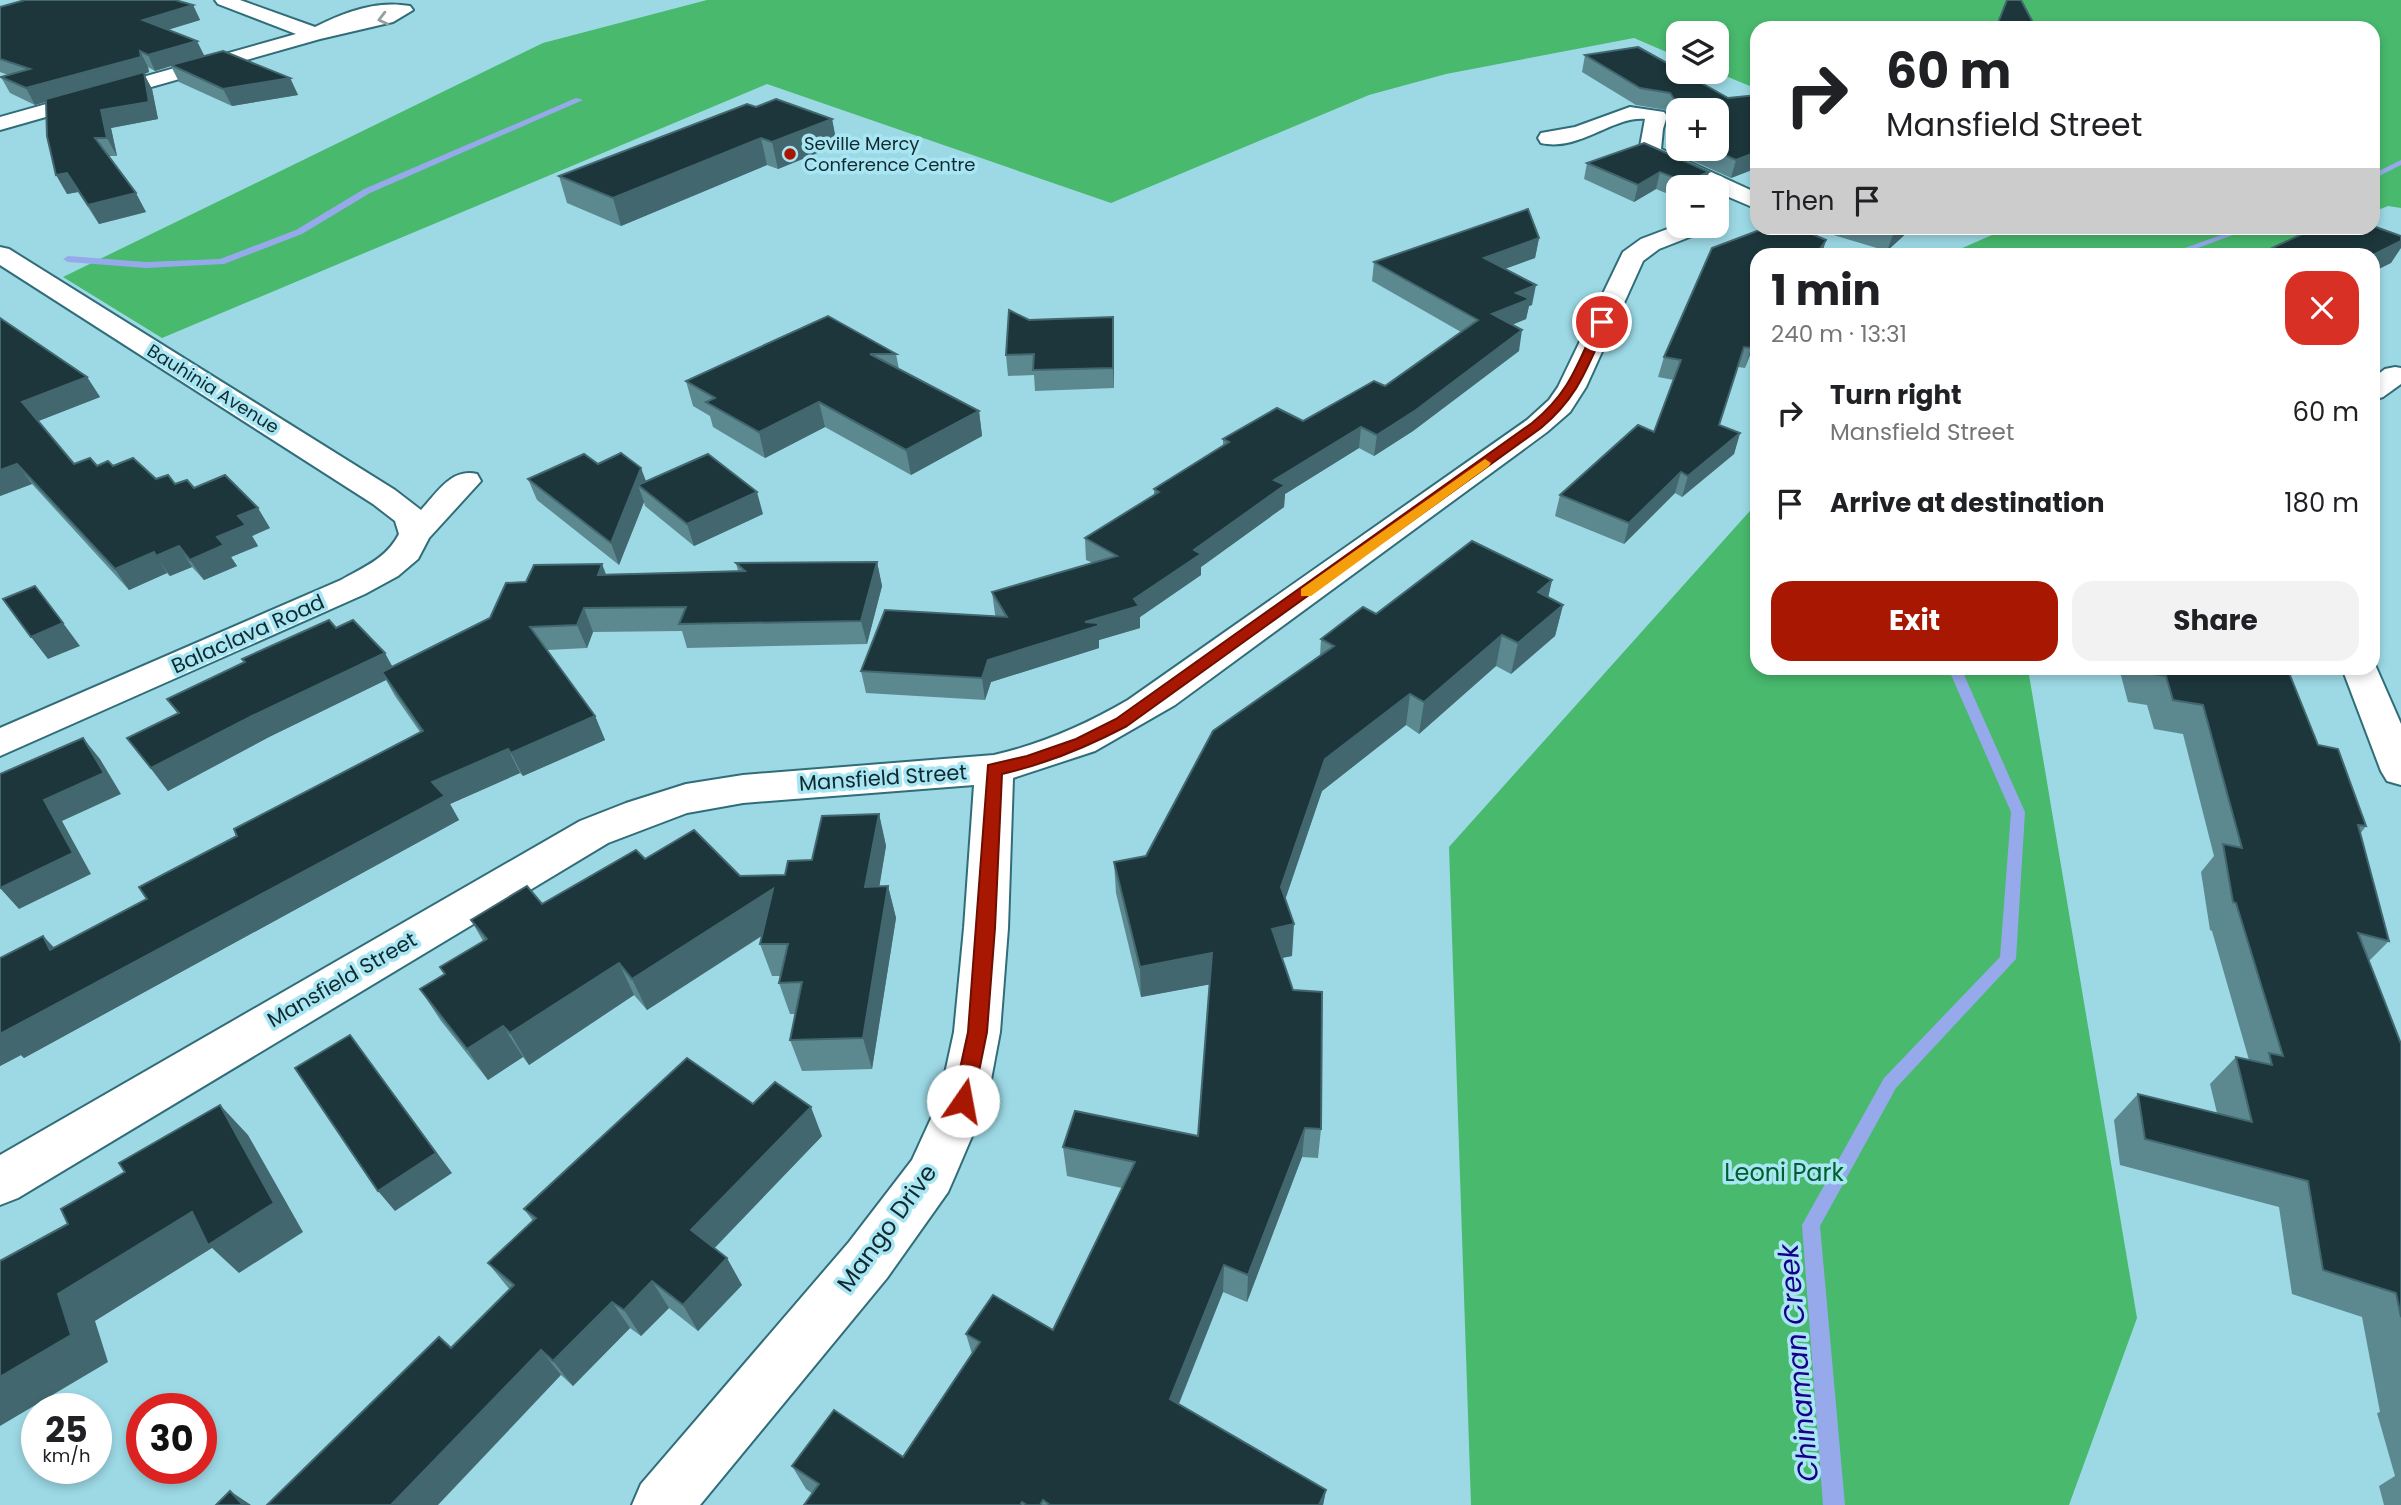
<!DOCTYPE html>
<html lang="en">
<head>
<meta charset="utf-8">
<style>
  :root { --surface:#fff; --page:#f2f2f2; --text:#202124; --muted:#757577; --accent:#a81701 }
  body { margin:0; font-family:Poppins,sans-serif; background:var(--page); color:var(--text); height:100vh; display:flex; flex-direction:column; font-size:26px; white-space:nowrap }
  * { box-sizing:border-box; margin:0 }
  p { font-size:23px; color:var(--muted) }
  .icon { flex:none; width:38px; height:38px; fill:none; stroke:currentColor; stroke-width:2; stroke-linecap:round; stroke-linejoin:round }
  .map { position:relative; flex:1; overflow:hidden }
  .side { position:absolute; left:1750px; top:248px; width:630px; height:427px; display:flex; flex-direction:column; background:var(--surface); border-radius:21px; box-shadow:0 4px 10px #0003 }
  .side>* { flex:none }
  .guide { position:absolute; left:1750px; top:21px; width:630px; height:214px; border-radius:21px; box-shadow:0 4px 10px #0003; background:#fff; color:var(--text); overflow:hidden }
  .tools { position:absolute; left:1666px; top:21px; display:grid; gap:14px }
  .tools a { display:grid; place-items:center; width:63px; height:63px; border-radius:14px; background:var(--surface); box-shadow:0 4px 10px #0003; font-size:35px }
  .speed { position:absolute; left:21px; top:1393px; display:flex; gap:14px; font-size:35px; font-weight:700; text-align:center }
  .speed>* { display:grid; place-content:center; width:91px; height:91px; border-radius:50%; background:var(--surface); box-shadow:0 4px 10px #0003; line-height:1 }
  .speed small { font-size:18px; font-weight:400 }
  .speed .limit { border:10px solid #d22; background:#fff; color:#111 }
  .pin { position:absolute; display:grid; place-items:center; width:60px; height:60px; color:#fff; margin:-30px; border:4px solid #fff; border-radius:50%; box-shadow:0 2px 7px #0007 }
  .me { position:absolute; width:77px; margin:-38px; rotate:12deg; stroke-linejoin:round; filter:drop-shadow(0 0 5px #0008) }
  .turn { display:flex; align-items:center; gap:24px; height:147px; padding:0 21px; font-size:32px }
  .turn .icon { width:91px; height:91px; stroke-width:2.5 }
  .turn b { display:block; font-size:49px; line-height:60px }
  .then { display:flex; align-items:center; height:66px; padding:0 21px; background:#0003; gap:14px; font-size:26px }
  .round { display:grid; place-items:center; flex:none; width:74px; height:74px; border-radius:21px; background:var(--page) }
  .headline { display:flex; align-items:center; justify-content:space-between; height:119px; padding:0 21px }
  h1 { font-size:42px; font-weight:700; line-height:52px }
  .action { display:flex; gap:14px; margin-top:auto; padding:14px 21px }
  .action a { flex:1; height:80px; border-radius:21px; background:var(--accent); color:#fff; font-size:28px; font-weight:700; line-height:80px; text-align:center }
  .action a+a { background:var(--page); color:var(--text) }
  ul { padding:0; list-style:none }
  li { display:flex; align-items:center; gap:21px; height:91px; padding:0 21px }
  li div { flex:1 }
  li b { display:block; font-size:26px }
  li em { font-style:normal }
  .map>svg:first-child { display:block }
</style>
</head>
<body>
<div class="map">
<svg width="2401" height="1505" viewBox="0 0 2401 1505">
  <rect width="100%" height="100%" fill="#9cd9e5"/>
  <g fill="#48b96d">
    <polygon points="707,0 2401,0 2401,208 2388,206 2373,212 2373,28 1757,28 1757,89 1716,72 1717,33 1678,33 1678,57 1634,38 1446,74 1369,95 1111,203 767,84 162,338 63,277 543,43"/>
    <polygon points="2008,228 2328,228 2249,255 1944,256"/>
    <polygon points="1757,503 1757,668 2028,669 2137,1318 2069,1505 1471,1505 1449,847"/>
  </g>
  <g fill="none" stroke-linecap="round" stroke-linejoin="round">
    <g fill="#96aaeb" fill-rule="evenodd">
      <polygon points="576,98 583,100 370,193 302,234 224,264 146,268 68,262 63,259 68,256 146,262 220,259 296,230 364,189"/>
      <polygon points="2401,160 2401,165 2373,179 2373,174"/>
      <polygon points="2241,228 2252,228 2176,256 2162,256"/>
      <polygon points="1948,668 1961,668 2025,812 2016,959 1896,1088 1820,1226 1845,1505 1823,1505 1802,1225 1884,1078 2000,957 2011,812"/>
    </g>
    <defs>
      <g id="minor">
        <path d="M215,0H240L315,27C345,12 376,0 410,6L413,10L393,22L320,39L0,130V117L296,34L218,4Z"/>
        <path d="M1630,107L1664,112L1667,116L1663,129L1661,149L1757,193V209L1717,192V187H1707L1642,157L1639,152L1645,119C1613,116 1579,152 1541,143L1538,138L1541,133L1575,127Z"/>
        <path d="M1678,225L1709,226L1705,231L1659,249L1643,261L1586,387L1570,412L1547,432L1175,705L1095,751L1013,778L1008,928L1000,1032L987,1101L955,1176L948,1192L887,1278L700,1505H632L641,1484L849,1242L912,1160L939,1101L954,1032L964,928L974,785L743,803L687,813L608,843L18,1198L0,1205V1155L580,821L626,803L686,784L743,775L994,755C1042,744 1085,725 1128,700L1527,420L1549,400L1558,387L1623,252L1641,239Z"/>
        <path d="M0,247L9,249L395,490L421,510C437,493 451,468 477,474L481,481L429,538L418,559L398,576L365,594L0,756V728L341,580C364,567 387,558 399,534L395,521L373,504L0,265Z"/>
        <polygon points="2395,367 2401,368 2401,384 2383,397 2373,400 2373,378 2385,369"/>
        <polygon points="2373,660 2401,724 2401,785 2387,781 2381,771 2342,668 2373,668"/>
      </g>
    </defs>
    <use href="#minor" stroke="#316d78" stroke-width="4"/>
    <use href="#minor" fill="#fff" fill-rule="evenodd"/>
  </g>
  <g fill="#5c8890">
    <polygon points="193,5 200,20 168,30 204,56 290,78 298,95 232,106 179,82 171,66 155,71 148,67 149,72 144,74 152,89 158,119 111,128 117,156 108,156 146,212 99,224 78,192 67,194 46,101 35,105 10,93 1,77 8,75 0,72 0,7"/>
    <polygon points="1585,55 1728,98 1757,95 1757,168 1731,178 1669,150 1673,132 1678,130 1678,149 1717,149 1717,110 1678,110 1678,128 1667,124 1669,116 1666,110 1636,105 1582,72"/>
    <polygon points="756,107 832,119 837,145 778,169 767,165 621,226 567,203 559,176"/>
    <polygon points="1644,143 1705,187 1678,187 1678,198 1656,189 1634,202 1584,179 1587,163"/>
    <polygon points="1765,228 1798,228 1826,240 1821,256 1757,256 1757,336 1745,368 1738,367 1719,425 1740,433 1734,454 1682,497 1675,493 1624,544 1555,516 1560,495 1638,425 1654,432 1674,380 1658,377 1664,357 1712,248"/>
    <polygon points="1832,228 1912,228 1887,251 1830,234"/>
    <polygon points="1539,238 1535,258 1505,269 1532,305 1529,306 1526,319 1512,325 1519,351 1413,431 1374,456 1359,448 1285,494 1284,507 1201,567 1201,575 1140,617 1140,628 1099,640 1099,648 991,682 985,700 866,693 861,671 996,617 995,614 992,592 1093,563 1086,560 1085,538 1154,495 1154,489 1223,445 1223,439 1303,421 1385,386 1461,332 1372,281 1374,262"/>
    <polygon points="828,316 896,354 899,369 979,411 982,436 911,475 825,427 765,458 713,427 710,416 693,406 686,381"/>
    <polygon points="0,318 87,377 100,397 38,421 74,464 113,466 156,479 194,488 270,528 252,536 258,546 231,557 237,566 204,580 192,567 170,576 167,573 129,590 32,484 0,496"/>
    <polygon points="1029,320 1114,338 1114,388 1035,391 1034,375 1008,376 1006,355"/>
    <polygon points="598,464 646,481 763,514 694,546 645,506 644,502 619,565 537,500 528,479"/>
    <polygon points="877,562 882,586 867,644 687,648 682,631 593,632 587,648 547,650 595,716 605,740 523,776 520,773 450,804 459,820 24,1058 21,1055 0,1066 0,958 43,936 54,948 147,899 237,836 420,732 395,696 386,680 269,737 168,791 127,738 178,714 167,699 336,628 392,667 490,618 526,582 606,574 738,571 736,563"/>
    <polygon points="1552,580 1548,598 1563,605 1555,636 1511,674 1496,666 1419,734 1406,725 1322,791 1285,899 1292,956 1282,958 1321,1129 1318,1158 1302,1157 1247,1302 1223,1292 1179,1404 1326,1490 1323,1505 804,1505 813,1494 806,1489 792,1466 903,1457 972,1354 966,1334 1053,1330 1122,1188 1067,1176 1063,1147 1198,1136 1210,984 1141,997 1116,893 1114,862 1146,856 1320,656 1321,639 1376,614"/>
    <polygon points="2119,668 2287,668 2318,745 2366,826 2360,834 2389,941 2369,961 2401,1044 2401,1505 2384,1505 2379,1486 2395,1476 2377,1413 2380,1412 2362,1317 2292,1294 2279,1207 2120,1165 2114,1120 2138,1094 2217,1113 2210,1084 2236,1057 2249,1060 2212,931 2210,930 2201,872 2214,856 2183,734 2154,729 2147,705 2128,702"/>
    <polygon points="879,814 886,846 879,886 888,886 896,918 872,1069 802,1071 790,1040 795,1014 790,1014 779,983 780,976 772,976 760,944 762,936 647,1010 634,995 529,1065 523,1057 488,1080 441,1021 420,989 445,974 483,941 471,920 542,904 645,859 740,876 785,875 812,860"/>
    <polygon points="753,1104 822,1136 714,1248 742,1285 698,1331 669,1308 641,1336 630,1328 573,1386 561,1375 451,1348 510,1290 488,1263 533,1221 524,1209"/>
  </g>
  <g fill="#42676e">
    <polygon points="193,5 200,20 150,35 143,20"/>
    <polygon points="197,41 205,57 171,65 171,66 155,71 148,55"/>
    <polygon points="140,51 148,67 149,72 144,74 152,89 158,119 111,128 117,156 107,138 101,110 144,74 35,105 26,88"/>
    <polygon points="290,78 298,95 232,106 223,89"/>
    <polygon points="832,119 837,145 778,169 772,142"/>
    <polygon points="761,138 767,165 621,226 613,198"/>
    <polygon points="1757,152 1757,168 1731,178 1736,160"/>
    <polygon points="1660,172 1656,189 1634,202 1638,185"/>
    <polygon points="1709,172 1705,187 1683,187 1685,182"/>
    <polygon points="67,173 78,192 67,194 56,175"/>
    <polygon points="136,193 146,212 99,224 88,205"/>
    <polygon points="1899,228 1912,228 1887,251 1894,232"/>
    <polygon points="1539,238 1535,258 1481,277 1484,258"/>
    <polygon points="1826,240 1821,256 1815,256"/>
    <polygon points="2401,241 2401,248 2391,263 2373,272 2373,256 2371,256"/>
    <polygon points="1536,285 1532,305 1529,306 1526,319 1489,334 1492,314 1516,293"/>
    <polygon points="1113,317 1114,338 1114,388 1113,368"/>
    <polygon points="1522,330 1519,351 1413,431 1374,456 1377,435"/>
    <polygon points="1757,333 1757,336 1745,368 1751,348"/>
    <polygon points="87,377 100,397 36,422 22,402"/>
    <polygon points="819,402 825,427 765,458 759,432"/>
    <polygon points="979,411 982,436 911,475 906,450"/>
    <polygon points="1361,427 1359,448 1285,494 1284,507 1201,567 1201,575 1140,617 1140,628 1099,640 1099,648 991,682 985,700 982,678 988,660 1085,622 1134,599 1194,550 1274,480"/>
    <polygon points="1740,433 1734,454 1682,497 1688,476"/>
    <polygon points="17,464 32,484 0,496 0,470"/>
    <polygon points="641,468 649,489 638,485 644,502 619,565 611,543"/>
    <polygon points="1681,472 1675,493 1624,544 1629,523"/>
    <polygon points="757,492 763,514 694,546 687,524"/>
    <polygon points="258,508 270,528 252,536 258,546 231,557 237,566 204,580 190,560 217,537 238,516"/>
    <polygon points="179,546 192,567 170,576 156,556"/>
    <polygon points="154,552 167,573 129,590 115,569"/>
    <polygon points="877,562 882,586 867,644 861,621"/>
    <polygon points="602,564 611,587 598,575"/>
    <polygon points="1552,580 1545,611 1538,592"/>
    <polygon points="1563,605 1555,636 1511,674 1518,643"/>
    <polygon points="584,608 593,632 587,648 577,625"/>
    <polygon points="63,623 80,646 48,659 31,637"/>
    <polygon points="1502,635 1496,666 1419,734 1424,702"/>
    <polygon points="385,653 397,675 382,672 386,680 269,737 168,791 151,768 254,715"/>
    <polygon points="1410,694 1406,725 1322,791 1279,918 1281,887 1325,759"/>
    <polygon points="595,716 605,740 523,776 511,753"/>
    <polygon points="83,738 100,759 121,794 62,821 91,874 19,909 0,888 44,800"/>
    <polygon points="508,749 520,773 450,804 459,820 24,1058 21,1055 0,1066 0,1034 432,782"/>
    <polygon points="879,814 886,846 874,919 865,887"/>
    <polygon points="888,886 896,918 872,1069 863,1038"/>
    <polygon points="773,889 784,921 647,1010 632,979"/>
    <polygon points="1294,924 1292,956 1270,960 1272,929"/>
    <polygon points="43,936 65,959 50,950"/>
    <polygon points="1212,953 1212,984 1141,997 1140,967"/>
    <polygon points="619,963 634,995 529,1065 510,1033"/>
    <polygon points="503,1026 523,1057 488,1080 467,1049"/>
    <polygon points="350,1035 452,1173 395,1211 378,1191"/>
    <polygon points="220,1105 248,1135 303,1232 239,1273 212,1248 95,1321 108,1362 0,1426 0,1377 58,1294"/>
    <polygon points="811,1107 822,1136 706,1257 691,1230"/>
    <polygon points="1305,1128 1302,1157 1247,1302 1248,1275"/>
    <polygon points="727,1258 742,1285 698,1331 683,1305"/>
    <polygon points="1224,1265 1223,1292 1171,1423 1170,1399"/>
    <polygon points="652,1281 669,1308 641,1336 624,1310"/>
    <polygon points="612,1302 630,1328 573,1386 553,1361"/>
    <polygon points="541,1350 561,1375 438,1505 391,1505"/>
    <polygon points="1326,1490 1323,1505 1319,1505"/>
    <polygon points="230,1491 251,1505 243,1505"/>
  </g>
  <g fill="#1c363b" stroke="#42676e" stroke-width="2">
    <polygon points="25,0 175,0 193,5 143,20 197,41 148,55 140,51 141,57 26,88 1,77 30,69 0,59 0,7"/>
    <polygon points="2007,0 2021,0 2036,28 1996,28"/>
    <polygon points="1638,47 1678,69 1678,72 1682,72 1728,98 1757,95 1757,152 1736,160 1711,149 1717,149 1717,110 1683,110 1671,106 1674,99 1670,93 1640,88 1585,55"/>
    <polygon points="223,51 290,78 223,89 171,65"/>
    <polygon points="144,72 149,102 101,110 107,138 95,138 136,193 88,205 67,173 56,175 47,136 46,99"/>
    <polygon points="776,99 832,119 772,142 761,138 613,198 559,176 747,104 756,107"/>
    <polygon points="1644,143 1709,172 1685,182 1660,172 1638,185 1587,163"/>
    <polygon points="1528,209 1539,238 1484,258 1536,285 1516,293 1530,299 1492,314 1522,330 1416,410 1377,435 1361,427 1274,480 1285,485 1194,550 1201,554 1134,599 1139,606 1085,622 1098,623 1098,626 988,660 982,678 861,671 885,610 1007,617 992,592 1117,556 1085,538 1159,492 1154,489 1229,442 1223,439 1277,408 1303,421 1374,381 1385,386 1478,320 1374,262"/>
    <polygon points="2373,226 2401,236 2401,241 2371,256 2257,255 2315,228 2373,228"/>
    <polygon points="1765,228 1798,228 1826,240 1815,256 1757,256 1757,333 1751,348 1744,347 1719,425 1740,433 1688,476 1681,472 1629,523 1560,495 1638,425 1654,432 1681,360 1664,357 1712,248"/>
    <polygon points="1879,228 1899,228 1894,232"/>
    <polygon points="1009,310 1029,320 1113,317 1113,368 1033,370 1034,354 1006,355"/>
    <polygon points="828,316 896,354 870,354 979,411 906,450 819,402 759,432 706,402 715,398 686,381"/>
    <polygon points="0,318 87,377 22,402 74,464 90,458 97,466 108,461 113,466 133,458 156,479 168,475 175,484 187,480 194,488 225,475 258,508 238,516 246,525 217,537 224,545 190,560 179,546 156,556 154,552 115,569 17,464 0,470"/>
    <polygon points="621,453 641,468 611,543 528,479 584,454 598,464"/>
    <polygon points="708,454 757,492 687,524 638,485"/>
    <polygon points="1472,541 1552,580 1538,592 1563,605 1518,643 1502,635 1424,702 1410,694 1325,759 1281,887 1294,924 1272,929 1293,990 1322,992 1321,1129 1305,1128 1248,1275 1224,1265 1170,1399 1326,1490 1319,1505 1050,1505 1043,1500 1040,1505 1027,1505 1022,1502 1020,1505 804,1505 819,1484 792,1466 834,1410 903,1457 980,1342 966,1334 993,1295 1053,1330 1135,1162 1063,1147 1075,1111 1198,1136 1212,953 1140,967 1114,862 1146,856 1213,731 1334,646 1321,639 1363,607 1376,614"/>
    <polygon points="877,562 861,621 679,624 686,607 584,608 577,625 530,627 595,716 511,753 508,749 432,782 445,796 0,1034 0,958 43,936 50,950 147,899 139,887 237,836 234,829 423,731 382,672 490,618 506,583 526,582 534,565 602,564 598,575 745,571 736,563"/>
    <polygon points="35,586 63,623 31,637 3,599"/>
    <polygon points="329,620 336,628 353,620 385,653 254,715 151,768 127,738 179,713 167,699 245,662 242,659"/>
    <polygon points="2145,668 2287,668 2318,745 2338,749 2366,826 2358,825 2389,941 2358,933 2401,1044 2401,1317 2396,1293 2323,1270 2308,1181 2145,1139 2138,1094 2252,1122 2236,1057 2272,1065 2269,1053 2283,1056 2236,903 2233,902 2223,844 2242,848 2203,705 2173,700 2166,676 2147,673"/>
    <polygon points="83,738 104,773 44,800 73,853 0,888 0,774"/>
    <polygon points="879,814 865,887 888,886 863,1038 790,1040 802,982 779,983 788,944 760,944 773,889 632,979 619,963 510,1033 503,1026 467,1049 420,989 445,974 440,967 487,939 471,920 527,886 542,904 636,850 645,859 694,830 740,876 785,875 788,861 812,860 822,816"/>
    <polygon points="350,1035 436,1153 378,1191 295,1068"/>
    <polygon points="687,1058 753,1104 775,1082 811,1107 691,1230 727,1258 683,1305 652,1281 624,1310 612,1302 553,1361 541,1350 391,1505 267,1505 439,1337 451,1348 514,1285 488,1263 536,1218 524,1209"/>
    <polygon points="220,1105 274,1203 208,1245 192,1212 58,1294 71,1335 0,1377 0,1261 68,1224 61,1209 125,1172 119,1163"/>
    <polygon points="230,1491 243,1505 216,1505"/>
  </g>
  <defs><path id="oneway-chevron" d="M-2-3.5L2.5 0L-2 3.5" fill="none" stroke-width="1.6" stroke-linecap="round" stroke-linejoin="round" transform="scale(1.75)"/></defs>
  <use stroke="#949fa1" href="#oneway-chevron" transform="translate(383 19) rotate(166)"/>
  <path fill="#a81701" stroke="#6d0f01" stroke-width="2" d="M1602,319L1608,322C1587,367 1580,395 1541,428L1127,726C1087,747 1046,764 1002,774L995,928L987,1032L973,1101L970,1108L963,1110L956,1108L953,1101L968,1032L988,765L1027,756L1076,739L1116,719L1532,423C1570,392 1577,365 1597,322Z"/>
  <polygon fill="#f59e0b" points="1485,459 1491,463 1489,466 1311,596 1301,596 1301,589"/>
  <circle fill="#a81701" stroke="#a9e6f3" stroke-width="2.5" cx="790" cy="154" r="7"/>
  <g text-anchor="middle" stroke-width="7" stroke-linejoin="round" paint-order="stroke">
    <g font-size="18" fill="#112a2f" stroke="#a9e6f3" text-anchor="start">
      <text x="804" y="150">Seville Mercy<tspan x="804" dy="21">Conference Centre</tspan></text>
    </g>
    <g font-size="18" fill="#112a2f" stroke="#a9e6f3">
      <text transform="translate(213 389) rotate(32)" y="6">Bauhinia Avenue</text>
    </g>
    <g font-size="21" fill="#112a2f" stroke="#a9e6f3">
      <text transform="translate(248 634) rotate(-24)" y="7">Balaclava Road</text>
      <text transform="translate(883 778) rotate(-4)" y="7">Mansfield Street</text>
      <text transform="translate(342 980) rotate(-30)" y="7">Mansfield Street</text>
    </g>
    <g font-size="24" fill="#00602c" stroke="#a9e6f3">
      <text x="1784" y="1181">Leoni Park</text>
    </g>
    <g font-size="24" fill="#112a2f" stroke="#a9e6f3">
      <text transform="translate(887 1228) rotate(-54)" y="8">Mango Drive</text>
    </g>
    <g font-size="28" font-style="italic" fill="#18008a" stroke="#a9e6f3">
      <text transform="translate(1798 1363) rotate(-95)" y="10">Chinaman Creek</text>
    </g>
  </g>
</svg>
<div class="tools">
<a><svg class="icon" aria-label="layers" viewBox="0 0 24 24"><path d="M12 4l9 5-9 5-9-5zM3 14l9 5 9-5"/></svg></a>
<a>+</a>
<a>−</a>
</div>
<div class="speed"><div>25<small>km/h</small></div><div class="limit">30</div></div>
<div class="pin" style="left:1602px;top:322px;background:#d93025"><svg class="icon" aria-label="arrive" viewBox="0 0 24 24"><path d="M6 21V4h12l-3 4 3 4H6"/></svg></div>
<svg class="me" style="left:963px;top:1101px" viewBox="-20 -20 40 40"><circle r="19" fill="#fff"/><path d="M0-13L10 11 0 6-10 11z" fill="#a81701"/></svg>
<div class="guide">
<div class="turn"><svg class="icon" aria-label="right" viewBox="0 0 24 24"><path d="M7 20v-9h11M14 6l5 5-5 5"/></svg><div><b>60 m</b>Mansfield Street</div></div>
<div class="then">Then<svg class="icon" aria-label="arrive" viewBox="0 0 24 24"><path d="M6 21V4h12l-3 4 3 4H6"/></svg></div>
</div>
<section class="side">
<div class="headline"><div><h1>1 min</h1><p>240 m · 13:31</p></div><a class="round" style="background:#d93025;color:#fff"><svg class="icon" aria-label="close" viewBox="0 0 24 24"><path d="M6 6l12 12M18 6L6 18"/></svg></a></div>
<ul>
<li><svg class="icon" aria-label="right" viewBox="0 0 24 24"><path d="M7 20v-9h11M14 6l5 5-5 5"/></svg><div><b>Turn right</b><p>Mansfield Street</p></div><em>60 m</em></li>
<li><svg class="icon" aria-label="arrive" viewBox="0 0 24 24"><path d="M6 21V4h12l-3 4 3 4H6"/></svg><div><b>Arrive at destination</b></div><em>180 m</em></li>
</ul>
<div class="action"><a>Exit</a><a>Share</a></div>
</section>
</div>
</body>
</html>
